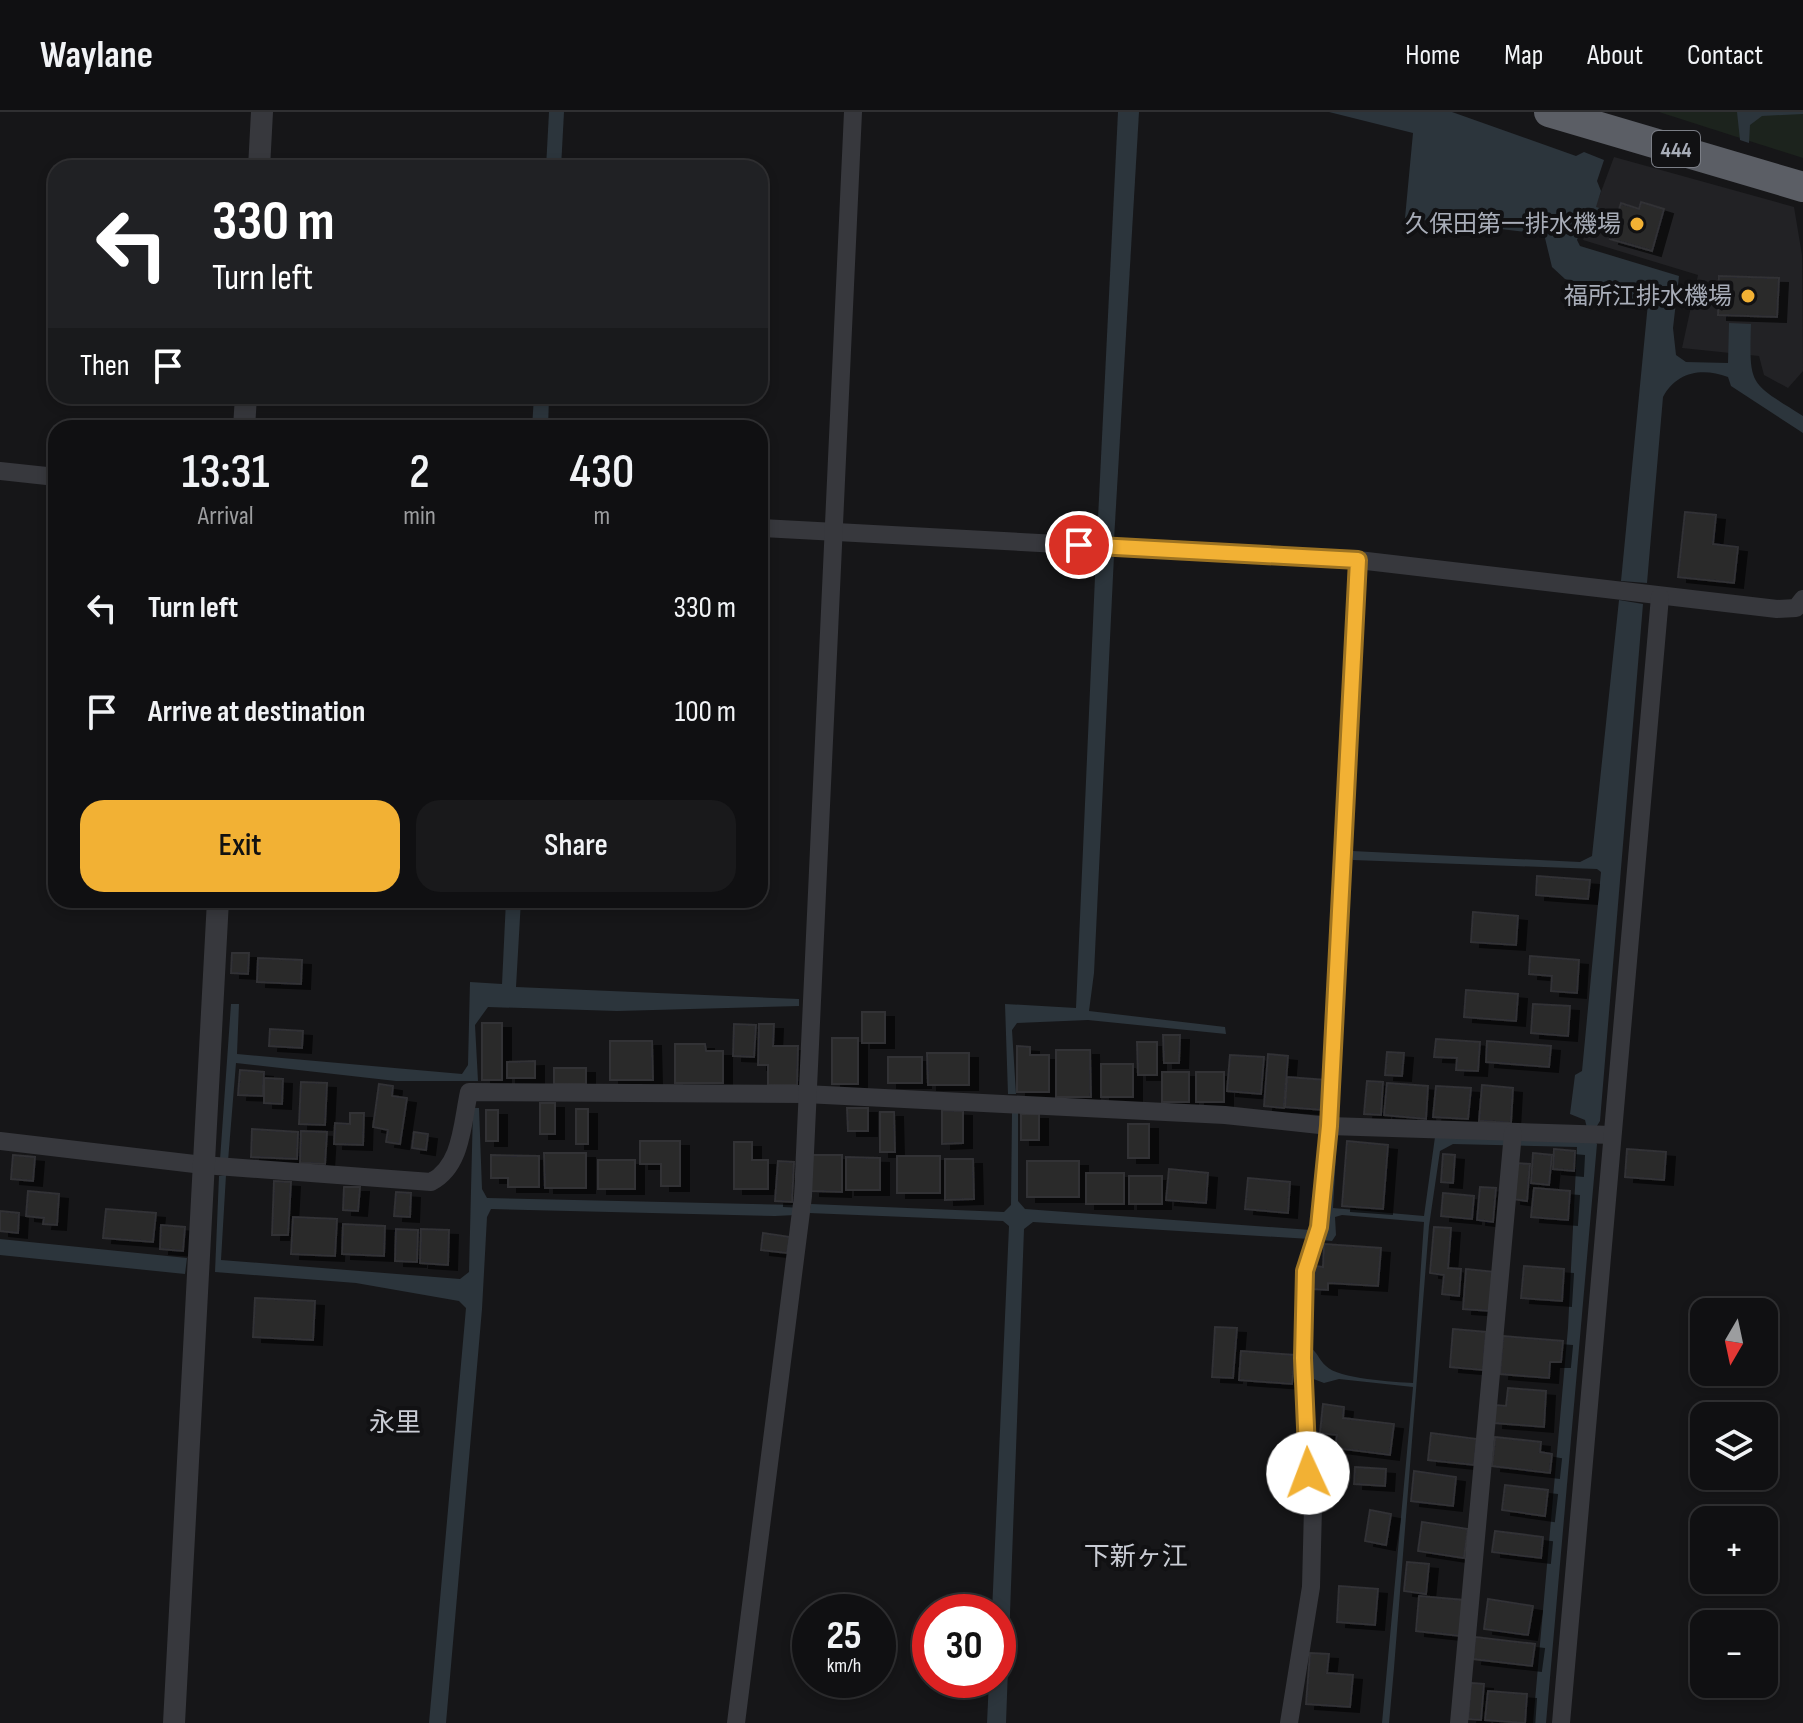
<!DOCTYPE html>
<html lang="en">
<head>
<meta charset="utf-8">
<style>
  :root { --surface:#101012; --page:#19191b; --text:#f1f3f6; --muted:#9c9d9f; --line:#303032; --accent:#f2b134 }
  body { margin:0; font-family:"Sofia Sans Condensed","Noto Sans JP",sans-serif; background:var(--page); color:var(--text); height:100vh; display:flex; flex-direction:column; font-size:30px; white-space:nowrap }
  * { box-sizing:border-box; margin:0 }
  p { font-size:26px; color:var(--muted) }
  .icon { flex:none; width:44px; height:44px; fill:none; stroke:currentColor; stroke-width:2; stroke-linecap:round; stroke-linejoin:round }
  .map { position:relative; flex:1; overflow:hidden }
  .panel { position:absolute; left:48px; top:308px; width:720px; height:488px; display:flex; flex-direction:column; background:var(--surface); border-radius:24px; box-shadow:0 4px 12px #0003,0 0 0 2px var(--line) }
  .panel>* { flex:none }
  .top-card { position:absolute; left:48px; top:48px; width:720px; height:244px; border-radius:24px; box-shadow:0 4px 12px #0003,0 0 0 2px var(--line); background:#202124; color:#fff; overflow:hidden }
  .needle { width:52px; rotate:189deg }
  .fabs { position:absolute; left:1690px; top:1186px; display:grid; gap:16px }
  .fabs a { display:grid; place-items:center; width:88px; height:88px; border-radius:16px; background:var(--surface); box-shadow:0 4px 12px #0003,0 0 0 2px var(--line); font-size:40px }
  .speed { position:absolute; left:792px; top:1482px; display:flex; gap:16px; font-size:40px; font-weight:700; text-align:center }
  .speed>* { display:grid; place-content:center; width:104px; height:104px; border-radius:50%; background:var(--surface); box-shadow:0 4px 12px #0003,0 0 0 2px var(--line); line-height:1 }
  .speed small { font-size:20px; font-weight:400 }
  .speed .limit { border:12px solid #d22; background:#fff; color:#111 }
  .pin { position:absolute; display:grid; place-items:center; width:68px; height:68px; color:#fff; margin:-34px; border:4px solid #fff; border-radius:50%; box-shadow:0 2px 8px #0007 }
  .me { position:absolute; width:88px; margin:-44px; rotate:358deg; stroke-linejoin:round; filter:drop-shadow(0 0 6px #0008) }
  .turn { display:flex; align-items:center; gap:28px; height:168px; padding:0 32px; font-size:36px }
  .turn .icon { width:104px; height:104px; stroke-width:2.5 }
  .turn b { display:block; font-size:56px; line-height:68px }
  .then { display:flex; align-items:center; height:76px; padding:0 32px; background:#0003; gap:16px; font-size:30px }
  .eta { display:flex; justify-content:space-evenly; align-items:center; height:136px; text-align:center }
  .eta b { font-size:48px; font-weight:600; line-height:56px }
  .action { display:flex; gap:16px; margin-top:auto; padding:16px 32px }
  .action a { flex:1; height:92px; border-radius:24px; background:var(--accent); color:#111; font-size:32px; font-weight:600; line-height:92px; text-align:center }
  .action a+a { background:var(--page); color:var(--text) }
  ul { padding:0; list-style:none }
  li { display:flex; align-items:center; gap:24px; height:104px; padding:0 32px }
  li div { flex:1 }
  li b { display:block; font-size:30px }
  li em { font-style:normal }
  header { display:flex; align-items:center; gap:48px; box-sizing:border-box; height:112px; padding:0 40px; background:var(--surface); border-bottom:2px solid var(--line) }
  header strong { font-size:38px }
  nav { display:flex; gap:44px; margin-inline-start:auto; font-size:28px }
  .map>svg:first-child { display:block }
</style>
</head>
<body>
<header>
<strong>Waylane</strong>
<nav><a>Home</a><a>Map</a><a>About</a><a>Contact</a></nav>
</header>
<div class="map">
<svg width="1803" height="1611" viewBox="0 0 1803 1611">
  <defs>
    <filter id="shadow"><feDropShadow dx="9" dy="5" stdDeviation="0" flood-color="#0009"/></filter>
  </defs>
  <rect width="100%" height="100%" fill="#161618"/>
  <polygon fill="#222225" points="1614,45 1794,95 1802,143 1803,259 1788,276 1764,263 1759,244 1682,236 1698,163 1583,128"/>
  <polygon fill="#1c231d" points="1659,0 1803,0 1803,46"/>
  <g fill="#2c353c">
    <polygon points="549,0 564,0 561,56 546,56"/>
    <polygon points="1118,0 1139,0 1114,428 1097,427"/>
    <path d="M1329,0H1452L1576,44L1584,40L1604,48L1597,69L1601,79L1596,95L1603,97L1597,117L1588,115L1580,119L1577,128L1580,134L1679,164L1673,216L1676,243L1686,250L1728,251L1729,211L1751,212C1749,276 1750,270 1803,304V321L1731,274L1728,265C1702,255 1676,260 1663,285L1647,471L1621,469L1648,191L1565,167L1552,155L1544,122L1405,106L1413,21Z"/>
    <polygon points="1737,0 1803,0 1803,2 1762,4 1750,13 1749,31 1740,28"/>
    <polygon points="534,284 549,284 548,316 532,316"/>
    <polygon points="1096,442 1114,443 1094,861 1089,899 1225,915 1226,922 1088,908 1017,911 1012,918 1016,982 1008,982 1005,892 1076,896"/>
    <polygon points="1619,488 1643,492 1600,1009 1595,1017 1587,1016 1585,1008 1570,1002 1575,963 1582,959 1601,760 1597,757 1353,748 1352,739 1580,750 1592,744"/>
    <polygon points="506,788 521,788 516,875 799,887 799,894 617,899 488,895 475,913 478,969 396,969 236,951 228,1049 220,1048 231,892 239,892 237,942 462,962 468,953 470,870 502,872"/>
    <polygon points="473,996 479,996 482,1077 487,1086 796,1093 795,1103 775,1104 491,1097 487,1105 482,1197 446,1611 429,1611 466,1196 459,1189 356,1171 215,1160 219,1064 226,1063 221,1148 460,1167 469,1160"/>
    <polygon points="1018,999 1018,1089 1025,1097 1311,1118 1310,1127 1033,1110 1024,1117 1006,1611 987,1611 989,1568 998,1568 998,1500 992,1500 1009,1114 1003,1109 809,1101 811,1092 1004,1100 1011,1093 1012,1000"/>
    <path d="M1337,1024L1333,1096L1424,1104L1435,1025L1593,1028L1597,1032L1546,1611H1533L1568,1216L1577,1035L1453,1032L1440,1039L1429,1114L1394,1556L1389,1611H1382L1413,1275L1339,1267L1324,1271L1311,1266L1310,1235C1318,1241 1319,1248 1326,1254C1338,1267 1395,1270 1413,1271L1424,1110L1342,1103L1335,1105L1336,1123L1332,1129L1322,1128L1333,1026Z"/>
    <polygon points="0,1127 187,1146 185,1162 0,1143"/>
  </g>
  <g fill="#29292c" stroke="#303034" stroke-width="2" filter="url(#shadow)">
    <polygon points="1641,90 1664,97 1652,139 1610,127 1621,91 1639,97"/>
    <polygon points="1719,164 1779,166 1777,205 1718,203"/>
    <polygon points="1685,400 1716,403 1713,432 1738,435 1734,471 1678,465"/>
    <polygon points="1537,764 1590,768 1588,787 1536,783"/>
    <polygon points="1473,800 1518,804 1516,833 1471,830"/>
    <polygon points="232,841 249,841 248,862 231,861"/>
    <polygon points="1530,844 1579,848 1577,881 1551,879 1552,864 1529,862"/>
    <polygon points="258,846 302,848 301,872 257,870"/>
    <polygon points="1466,878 1518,882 1516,909 1464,905"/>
    <polygon points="1533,892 1570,894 1568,924 1531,921"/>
    <rect x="862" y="900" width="23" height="31"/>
    <rect x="482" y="911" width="20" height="57"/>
    <polygon points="734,912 756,913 754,945 733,944"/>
    <polygon points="759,912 774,912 773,934 798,934 797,973 768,973 768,953 758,953"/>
    <polygon points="270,917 303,919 302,936 269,934"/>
    <polygon points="1163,923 1180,923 1179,951 1164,951"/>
    <rect x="832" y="926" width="26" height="46"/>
    <polygon points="1436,927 1480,930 1478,959 1456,958 1457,946 1434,945"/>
    <polygon points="610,929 652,929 653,968 610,968"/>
    <polygon points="1487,929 1551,934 1549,955 1486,950"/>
    <polygon points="1137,930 1157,930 1157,963 1138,963"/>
    <polygon points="675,932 705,932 706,939 723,939 723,971 675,971"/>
    <polygon points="1017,934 1030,935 1030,943 1049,943 1049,980 1017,980"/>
    <polygon points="1056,938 1090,938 1091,985 1056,985"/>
    <polygon points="1387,940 1404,941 1402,964 1385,963"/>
    <polygon points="927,941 969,941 969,973 928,973"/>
    <polygon points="1268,942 1288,944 1284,996 1264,994"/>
    <polygon points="1230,943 1264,945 1261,982 1227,979"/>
    <rect x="888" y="945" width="34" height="26"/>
    <polygon points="535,949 535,966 507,966 507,950"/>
    <rect x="1101" y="952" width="32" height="33"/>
    <rect x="554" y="956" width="32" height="16"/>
    <polygon points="240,958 264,960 263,984 238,983"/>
    <rect x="1162" y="960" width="27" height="30"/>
    <rect x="1196" y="960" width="28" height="30"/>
    <polygon points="1287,965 1326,968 1323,998 1285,995"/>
    <polygon points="264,966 283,967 282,992 264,991"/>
    <polygon points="1367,969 1383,970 1381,1003 1364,1002"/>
    <polygon points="301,970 327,971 325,1013 299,1012"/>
    <polygon points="1387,971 1428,974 1426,1007 1384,1003"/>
    <polygon points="379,972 393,974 392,984 407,986 400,1032 386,1030 388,1018 373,1015"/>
    <polygon points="1482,973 1513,976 1511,1011 1479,1009"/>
    <polygon points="1436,974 1471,976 1468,1007 1433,1005"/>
    <rect x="540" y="991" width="15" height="31"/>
    <polygon points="847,996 868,996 868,1019 848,1019"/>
    <rect x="576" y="997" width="12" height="35"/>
    <rect x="486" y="998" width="12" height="31"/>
    <polygon points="942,998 963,999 963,1031 942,1032"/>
    <polygon points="880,1000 894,1000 895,1040 880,1040"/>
    <polygon points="350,1001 364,1001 363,1033 334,1032 335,1011 350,1012"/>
    <rect x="1021" y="1002" width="18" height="26"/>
    <rect x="1128" y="1012" width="21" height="34"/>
    <polygon points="252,1017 298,1020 297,1047 251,1045"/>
    <polygon points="301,1019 327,1020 325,1052 300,1051"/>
    <polygon points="414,1020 428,1022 426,1038 412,1036"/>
    <polygon points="640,1029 680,1029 680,1074 661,1074 661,1052 640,1052"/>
    <polygon points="1347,1029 1388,1033 1383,1097 1342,1094"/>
    <polygon points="734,1030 752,1030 752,1048 768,1048 768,1077 734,1077"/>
    <polygon points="1554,1037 1575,1039 1574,1059 1553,1057"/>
    <polygon points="1627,1037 1666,1040 1664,1068 1625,1065"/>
    <polygon points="544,1041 586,1041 586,1076 545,1076"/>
    <polygon points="1533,1041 1552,1043 1549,1073 1531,1071"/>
    <polygon points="1443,1042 1455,1043 1453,1071 1441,1070"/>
    <polygon points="13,1043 35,1045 33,1069 11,1067"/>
    <polygon points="491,1043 539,1044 539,1075 508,1075 508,1066 491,1066"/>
    <polygon points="811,1043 842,1043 842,1080 811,1079"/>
    <rect x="897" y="1044" width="43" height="37"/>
    <polygon points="846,1045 880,1046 880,1078 846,1078"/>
    <polygon points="945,1047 973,1047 974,1087 945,1088"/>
    <rect x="598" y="1048" width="37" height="29"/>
    <polygon points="778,1049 794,1050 792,1090 775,1089"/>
    <rect x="1027" y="1049" width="52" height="36"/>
    <polygon points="1515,1051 1530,1052 1527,1089 1512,1087"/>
    <polygon points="1169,1057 1208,1061 1206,1091 1166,1088"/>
    <rect x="1086" y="1061" width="38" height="31"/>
    <rect x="1129" y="1064" width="33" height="28"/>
    <polygon points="1248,1066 1290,1070 1288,1101 1245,1097"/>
    <polygon points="274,1069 291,1070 288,1123 272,1123"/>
    <polygon points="344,1075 360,1075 358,1099 343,1098"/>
    <polygon points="1480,1075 1496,1076 1493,1110 1477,1108"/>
    <polygon points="1534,1076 1570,1079 1568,1108 1531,1105"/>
    <polygon points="28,1079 59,1082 57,1113 43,1112 44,1106 26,1104"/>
    <polygon points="396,1080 411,1081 410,1105 394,1104"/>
    <polygon points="1443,1081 1474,1084 1472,1107 1441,1104"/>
    <polygon points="106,1097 156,1101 153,1130 103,1126"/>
    <polygon points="0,1099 19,1101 18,1121 0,1119"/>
    <polygon points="293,1105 337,1107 335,1144 291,1142"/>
    <polygon points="343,1112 385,1114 384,1144 342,1142"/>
    <polygon points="161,1113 185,1115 183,1139 160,1137"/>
    <polygon points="1434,1115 1451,1116 1448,1156 1461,1157 1459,1184 1442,1182 1444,1163 1430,1161"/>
    <polygon points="396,1117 418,1118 417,1150 395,1149"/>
    <polygon points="421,1117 449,1118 448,1153 420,1151"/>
    <polygon points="763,1121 790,1125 787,1141 761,1138"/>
    <polygon points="1324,1132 1381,1136 1378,1174 1328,1171 1328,1178 1313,1177 1315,1154 1323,1155"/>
    <polygon points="1524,1154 1564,1157 1562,1189 1521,1186"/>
    <polygon points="1466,1157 1494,1160 1491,1199 1463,1197"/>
    <polygon points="255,1186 315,1189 313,1228 253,1225"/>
    <polygon points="1215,1215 1237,1216 1233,1266 1212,1265"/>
    <polygon points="1453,1217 1486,1220 1483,1258 1450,1255"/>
    <polygon points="1503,1224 1563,1229 1561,1250 1550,1250 1549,1266 1500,1262"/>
    <polygon points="1241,1239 1295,1243 1292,1272 1239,1268"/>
    <polygon points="1508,1276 1546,1279 1544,1315 1494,1311 1495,1293 1506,1294"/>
    <polygon points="1323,1292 1344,1295 1343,1306 1394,1312 1390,1343 1335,1336 1337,1323 1320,1321"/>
    <polygon points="1431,1321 1477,1327 1474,1353 1428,1348"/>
    <polygon points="1495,1325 1541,1330 1540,1340 1552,1342 1550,1361 1492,1354"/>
    <polygon points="1355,1355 1386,1357 1385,1374 1354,1372"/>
    <polygon points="1414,1359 1456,1365 1453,1394 1411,1389"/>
    <polygon points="1505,1373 1548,1378 1545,1404 1502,1398"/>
    <polygon points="1370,1398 1391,1402 1386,1433 1365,1429"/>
    <polygon points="1422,1410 1468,1417 1464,1446 1418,1439"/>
    <polygon points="1495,1419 1543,1425 1541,1446 1492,1440"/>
    <polygon points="1407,1450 1429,1452 1426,1482 1404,1479"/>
    <polygon points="1339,1474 1378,1477 1375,1513 1337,1510"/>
    <polygon points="1419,1484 1464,1488 1460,1524 1416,1519"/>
    <polygon points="1488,1487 1533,1494 1528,1523 1484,1517"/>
    <polygon points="1475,1525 1535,1532 1532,1554 1473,1547"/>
    <polygon points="1310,1541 1329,1542 1327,1561 1353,1563 1350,1595 1306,1592"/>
    <polygon points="1471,1571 1484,1572 1481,1608 1468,1607"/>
    <polygon points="1488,1579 1527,1582 1525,1611 1485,1608"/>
  </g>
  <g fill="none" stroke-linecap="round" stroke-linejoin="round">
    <g stroke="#37383d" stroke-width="18">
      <polyline points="0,359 56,365"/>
      <polyline points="760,416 1358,448 1777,497 1796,496 1803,487"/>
      <path d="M0,1029L203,1053L431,1070C462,1054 462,1012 469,980L805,982L1225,1003L1329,1014L1612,1023"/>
      <polyline points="736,1611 803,1084 853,0"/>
      <polyline points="1289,1611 1311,1475 1313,1395 1308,1361 1303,1246 1305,1159 1319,1115 1329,1014 1358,448"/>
      <polyline points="1459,1611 1513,1021"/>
      <polyline points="1561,1611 1660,485"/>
    </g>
    <g stroke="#37383d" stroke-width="22">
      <polyline points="259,56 262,0"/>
      <polyline points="244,316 246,284"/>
      <polyline points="174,1611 218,788"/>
    </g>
    <polyline stroke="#5b5e65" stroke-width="30" points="1549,0 1803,75"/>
  </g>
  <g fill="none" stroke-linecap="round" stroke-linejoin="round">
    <defs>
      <polyline id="route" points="1079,433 1358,448 1329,1014 1319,1115 1305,1159 1303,1246 1308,1361"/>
    </defs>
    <use href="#route" stroke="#9d7322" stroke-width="20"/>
    <use href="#route" stroke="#f2b134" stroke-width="14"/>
  </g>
  <g fill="#f2b134" stroke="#111113" stroke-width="3">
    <circle cx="1637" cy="112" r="8"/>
    <circle cx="1748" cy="184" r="8"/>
  </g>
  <g text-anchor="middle" stroke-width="8" stroke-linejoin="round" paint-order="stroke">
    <rect fill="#111113" stroke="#7b7e86" stroke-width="2" x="1652" y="19" width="48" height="36" rx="6"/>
    <g font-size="22" font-weight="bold" fill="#a8adb8">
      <text x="1676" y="45">444</text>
    </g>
    <g font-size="24" fill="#a8adb8" stroke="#111113" text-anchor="end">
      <text x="1621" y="120">久保田第一排水機場</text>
      <text x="1732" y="192">福所江排水機場</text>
    </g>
    <g font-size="26" fill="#c9ccd4" stroke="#111113">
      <text x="395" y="1319">永里</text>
      <text x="1136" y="1453">下新ヶ江</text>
    </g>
  </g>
</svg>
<div class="fabs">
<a><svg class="needle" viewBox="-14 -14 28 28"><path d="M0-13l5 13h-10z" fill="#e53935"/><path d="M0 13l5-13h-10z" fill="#9c9d9f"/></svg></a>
<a><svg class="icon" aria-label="layers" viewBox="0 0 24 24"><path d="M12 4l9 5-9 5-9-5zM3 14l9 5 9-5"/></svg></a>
<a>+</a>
<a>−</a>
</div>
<div class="speed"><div>25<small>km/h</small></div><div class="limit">30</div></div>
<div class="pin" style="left:1079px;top:433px;background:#d93025"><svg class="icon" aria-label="arrive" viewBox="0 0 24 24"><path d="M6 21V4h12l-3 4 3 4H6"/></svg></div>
<svg class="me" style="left:1308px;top:1361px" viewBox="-20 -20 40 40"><circle r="19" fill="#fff"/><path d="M0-13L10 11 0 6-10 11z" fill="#f2b134"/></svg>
<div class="top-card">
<div class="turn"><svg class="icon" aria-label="left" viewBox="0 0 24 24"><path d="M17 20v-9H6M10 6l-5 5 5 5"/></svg><div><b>330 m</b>Turn left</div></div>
<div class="then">Then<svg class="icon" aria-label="arrive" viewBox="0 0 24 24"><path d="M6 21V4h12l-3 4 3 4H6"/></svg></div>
</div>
<section class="panel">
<div class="eta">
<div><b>13:31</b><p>Arrival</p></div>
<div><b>2</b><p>min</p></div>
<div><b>430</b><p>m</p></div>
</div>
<ul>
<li><svg class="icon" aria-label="left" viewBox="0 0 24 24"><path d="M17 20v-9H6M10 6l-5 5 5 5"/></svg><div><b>Turn left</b></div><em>330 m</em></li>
<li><svg class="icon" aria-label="arrive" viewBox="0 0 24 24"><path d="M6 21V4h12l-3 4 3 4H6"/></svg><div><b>Arrive at destination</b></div><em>100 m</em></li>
</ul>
<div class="action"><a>Exit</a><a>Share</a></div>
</section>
</div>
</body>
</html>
